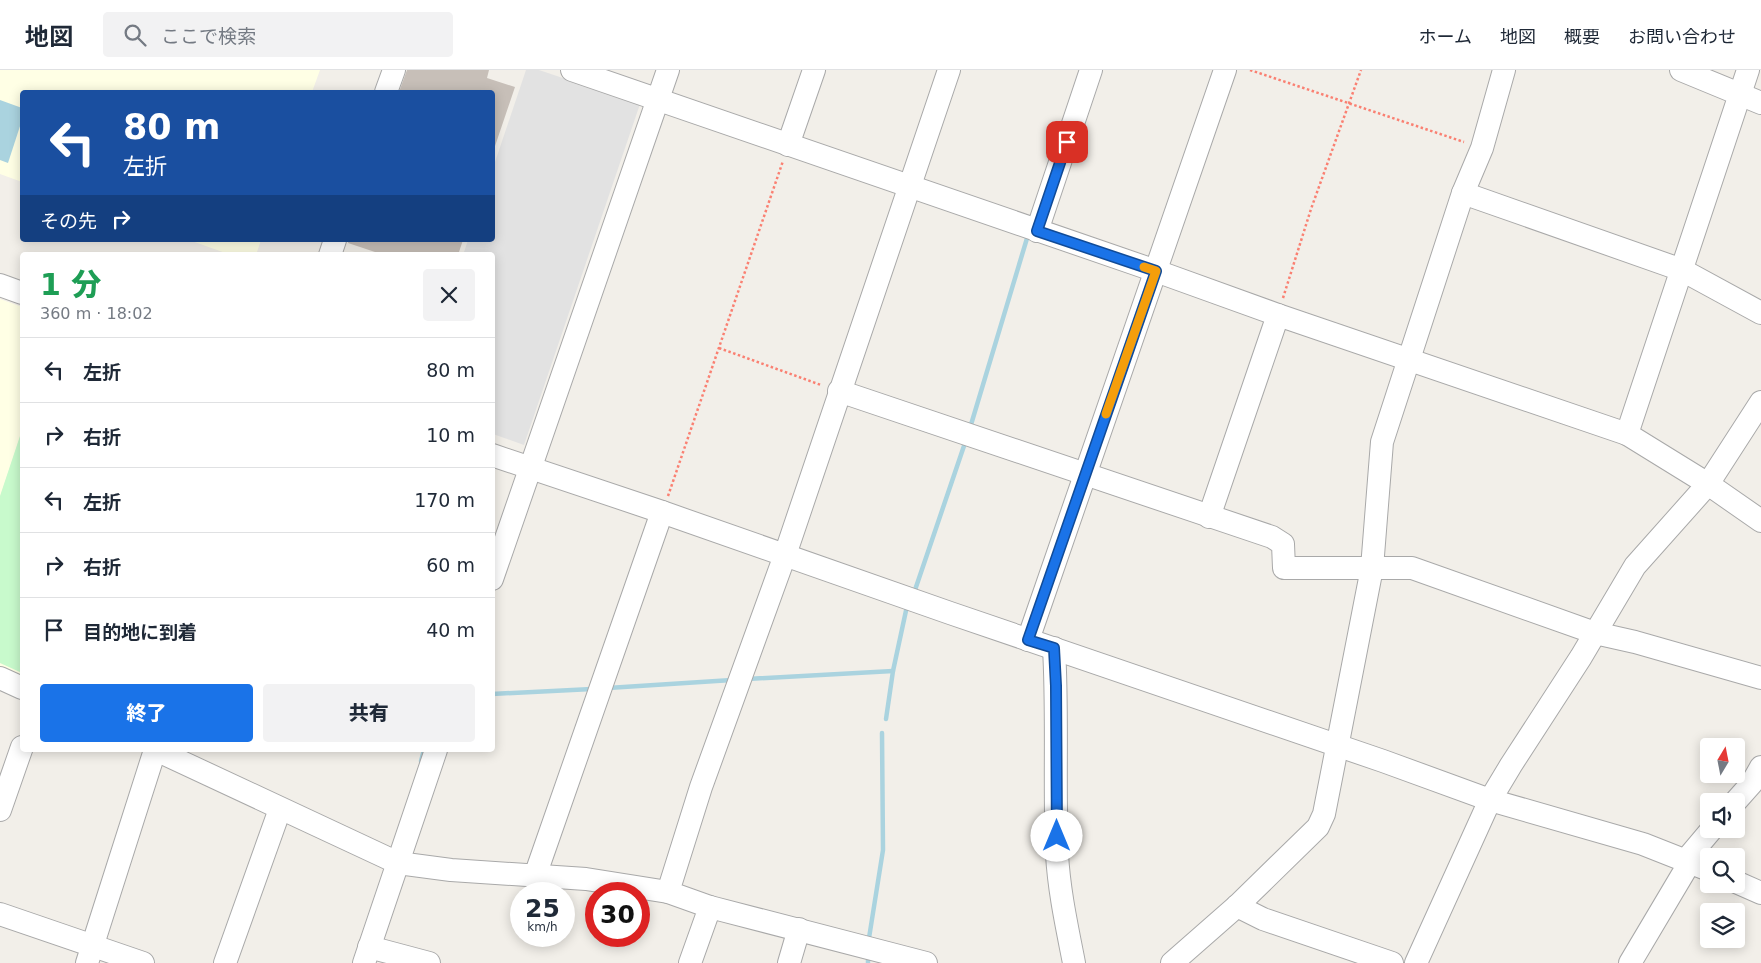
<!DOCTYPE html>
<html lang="ja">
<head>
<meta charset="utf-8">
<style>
  :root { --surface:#fff; --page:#f2f2f3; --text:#1f2937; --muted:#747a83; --line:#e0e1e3; --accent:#1a73e8 }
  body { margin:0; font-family:"DejaVu Sans","Noto Sans JP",sans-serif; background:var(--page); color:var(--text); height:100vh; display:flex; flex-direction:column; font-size:19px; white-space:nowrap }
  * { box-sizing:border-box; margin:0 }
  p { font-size:16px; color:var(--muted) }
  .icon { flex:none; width:28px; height:28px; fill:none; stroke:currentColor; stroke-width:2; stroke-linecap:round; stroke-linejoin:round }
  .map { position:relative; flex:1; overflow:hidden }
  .side { position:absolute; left:20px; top:182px; width:475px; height:500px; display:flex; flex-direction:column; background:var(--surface); border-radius:5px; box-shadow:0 2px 12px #0003 }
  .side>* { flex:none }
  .top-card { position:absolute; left:20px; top:20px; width:475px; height:152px; border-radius:5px; box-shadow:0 2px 12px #0003; background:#1a4fa0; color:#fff; overflow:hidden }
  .needle { width:32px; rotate:10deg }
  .controls { position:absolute; left:1700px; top:668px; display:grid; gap:10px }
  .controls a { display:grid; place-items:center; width:45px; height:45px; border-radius:5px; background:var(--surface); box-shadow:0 2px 12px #0003; font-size:25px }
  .speed { position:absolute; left:510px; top:812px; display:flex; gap:10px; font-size:25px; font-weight:700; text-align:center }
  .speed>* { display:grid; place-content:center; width:65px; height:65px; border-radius:50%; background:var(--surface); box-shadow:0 2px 12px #0003; line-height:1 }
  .speed small { font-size:12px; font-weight:400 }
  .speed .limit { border:8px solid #d22; background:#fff; color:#111 }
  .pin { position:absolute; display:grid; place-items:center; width:42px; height:42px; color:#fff; margin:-21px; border-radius:10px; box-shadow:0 2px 8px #0006 }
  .me { position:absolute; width:55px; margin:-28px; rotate:0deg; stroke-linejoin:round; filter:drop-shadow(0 0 4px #0008) }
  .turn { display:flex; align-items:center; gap:18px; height:105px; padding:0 20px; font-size:22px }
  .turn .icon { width:65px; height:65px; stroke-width:2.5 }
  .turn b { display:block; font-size:35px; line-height:42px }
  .then { display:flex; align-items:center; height:48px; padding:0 20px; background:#0003; gap:10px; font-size:19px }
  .round { display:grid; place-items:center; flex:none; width:52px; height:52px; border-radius:5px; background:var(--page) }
  .head { display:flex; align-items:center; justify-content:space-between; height:85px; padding:0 20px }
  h1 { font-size:30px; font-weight:800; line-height:38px; color:#1e9e55 }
  .action { display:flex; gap:10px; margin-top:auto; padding:10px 20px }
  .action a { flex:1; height:58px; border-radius:5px; background:var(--accent); color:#fff; font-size:20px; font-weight:800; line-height:58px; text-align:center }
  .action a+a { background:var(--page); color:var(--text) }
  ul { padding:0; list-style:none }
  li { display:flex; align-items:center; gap:15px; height:65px; padding:0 20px; border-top:1px solid var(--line) }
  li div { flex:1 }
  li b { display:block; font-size:19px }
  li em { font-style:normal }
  header { display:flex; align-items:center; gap:30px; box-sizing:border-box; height:70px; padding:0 25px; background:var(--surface); border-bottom:1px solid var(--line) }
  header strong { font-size:24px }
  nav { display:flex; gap:28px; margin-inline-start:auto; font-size:18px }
  .search { width:350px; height:45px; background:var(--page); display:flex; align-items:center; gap:12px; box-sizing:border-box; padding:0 18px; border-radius:5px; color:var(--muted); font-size:19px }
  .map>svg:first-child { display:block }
</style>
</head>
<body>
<header>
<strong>地図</strong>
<div class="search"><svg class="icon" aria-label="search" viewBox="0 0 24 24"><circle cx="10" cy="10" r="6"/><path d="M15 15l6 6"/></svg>ここで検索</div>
<nav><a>ホーム</a><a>地図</a><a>概要</a><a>お問い合わせ</a></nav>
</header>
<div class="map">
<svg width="1761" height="893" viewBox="0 0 1761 893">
  <rect width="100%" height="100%" fill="#f2efe9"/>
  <g fill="#ffffe5">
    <polygon points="0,0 320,0 312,22 22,22 22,112 0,104"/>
    <polygon points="189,170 261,170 256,185 231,185"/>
    <polygon points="0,229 22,237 22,610 0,600"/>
  </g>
  <polygon fill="#c8facc" points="22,360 22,603 0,593 0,426"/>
  <polygon fill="#e2e2e2" points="526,0 539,0 640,34 524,375 493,364 492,185 463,185 468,170 492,170 493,98"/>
  <polygon fill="#aad3df" points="0,30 22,38 22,50 8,93 0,90"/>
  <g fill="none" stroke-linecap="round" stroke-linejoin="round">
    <g stroke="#aad3df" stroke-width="4.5">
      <polyline points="970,358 1028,165"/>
      <polyline points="915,520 966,370"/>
      <polyline points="747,609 893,601"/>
      <polyline points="608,618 732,610"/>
      <polyline points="492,624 592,619"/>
      <polyline points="886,649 893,601 907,536"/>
      <polyline points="421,691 424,680"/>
      <polyline points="869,868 883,780 882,663"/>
      <polyline points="868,884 868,893"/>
    </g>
  </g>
  <g fill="#c7bfb8">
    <polygon points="407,0 489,0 487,8 515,17 493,82 492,22 399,22"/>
    <polygon points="349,170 463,170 458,185 384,185 348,173"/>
  </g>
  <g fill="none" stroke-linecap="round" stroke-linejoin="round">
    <defs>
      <g id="minor">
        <polyline points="572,0 1156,201 1278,245 1627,364 1708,414 1761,451"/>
        <polyline points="1681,0 1761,33"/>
        <polyline points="386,22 394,0"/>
        <polyline points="788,75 814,0"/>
        <polyline points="1463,123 1682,200 1761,243"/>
        <polyline points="1037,161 1091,0"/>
        <polyline points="330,185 335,170"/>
        <polyline points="0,215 22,223"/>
        <polyline points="839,321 1272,467 1283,474 1284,498 1412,498 1595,563 1635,572 1761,608"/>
        <polyline points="1627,364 1748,0"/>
        <polyline points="492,385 662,442 950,543 1383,691 1490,730 1643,774 1709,800"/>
        <polyline points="1209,447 1278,245"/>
        <polyline points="492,509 668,0"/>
        <polyline points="1028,570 1225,0"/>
        <path d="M1054,578C1058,647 1054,715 1057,784C1059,821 1067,857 1074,893"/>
        <polyline points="0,608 22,618"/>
        <polyline points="156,680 398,793 451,800 586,809 668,822"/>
        <polyline points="1736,731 1752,713 1761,697"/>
        <polyline points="0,740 22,677"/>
        <polyline points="1685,791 1712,759"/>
        <polyline points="535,806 662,442"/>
        <polyline points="1736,812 1761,823"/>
        <polyline points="1237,836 1263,849 1392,893"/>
        <polyline points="710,837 926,893"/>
        <polyline points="0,844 143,893"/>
        <polyline points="369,877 429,893"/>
        <polyline points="87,893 155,680"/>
        <polyline points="225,893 280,739"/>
        <polyline points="364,893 436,680"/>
        <polyline points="690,893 710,837 668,822 701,717 785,485 949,0"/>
        <polyline points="789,893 799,859"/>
        <polyline points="1172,893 1237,836 1318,757 1324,744 1372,498 1382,372 1463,123 1482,78 1504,0"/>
        <polyline points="1416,893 1490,730 1511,695 1581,587 1635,496 1708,414 1761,332"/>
        <polyline points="1630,893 1690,792"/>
      </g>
    </defs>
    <use href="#minor" stroke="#a9a9a9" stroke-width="24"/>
    <g stroke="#fa8072" stroke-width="2.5" stroke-dasharray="2.5 2.5" stroke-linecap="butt">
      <polyline points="1250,0 1464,72"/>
      <polyline points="1283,228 1311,139 1361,0"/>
      <polyline points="719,278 821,315"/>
      <polyline points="668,426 783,91"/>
    </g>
    <use href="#minor" stroke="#fff" stroke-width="22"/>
  </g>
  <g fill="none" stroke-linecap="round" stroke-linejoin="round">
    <defs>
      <polyline id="route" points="1057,766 1056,616 1054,578 1028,570 1156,201 1037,161 1067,72"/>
    </defs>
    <use href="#route" stroke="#114b97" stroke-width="12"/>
    <use href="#route" stroke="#1a73e8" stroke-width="9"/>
    <polyline stroke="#f59e0b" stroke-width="9" points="1106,344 1156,201 1144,197"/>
  </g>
</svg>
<div class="controls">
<a><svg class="needle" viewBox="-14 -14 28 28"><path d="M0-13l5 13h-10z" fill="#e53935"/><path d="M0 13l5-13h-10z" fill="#747a83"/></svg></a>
<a><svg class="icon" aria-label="sound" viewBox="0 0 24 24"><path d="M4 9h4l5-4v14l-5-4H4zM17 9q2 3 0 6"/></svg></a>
<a><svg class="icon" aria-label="search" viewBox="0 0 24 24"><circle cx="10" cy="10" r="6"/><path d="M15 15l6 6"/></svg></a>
<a><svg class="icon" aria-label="layers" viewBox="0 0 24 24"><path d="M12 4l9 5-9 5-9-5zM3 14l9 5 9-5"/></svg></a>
</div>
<div class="speed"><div>25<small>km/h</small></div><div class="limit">30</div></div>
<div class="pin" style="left:1067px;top:72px;background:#d93025"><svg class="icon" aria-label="arrive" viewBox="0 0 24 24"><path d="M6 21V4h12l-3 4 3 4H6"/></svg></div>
<svg class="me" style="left:1057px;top:766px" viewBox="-20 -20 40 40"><circle r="19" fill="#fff"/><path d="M0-13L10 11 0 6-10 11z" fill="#1a73e8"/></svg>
<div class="top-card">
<div class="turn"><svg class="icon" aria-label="left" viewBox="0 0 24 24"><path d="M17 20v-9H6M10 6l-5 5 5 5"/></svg><div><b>80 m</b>左折</div></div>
<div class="then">その先<svg class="icon" aria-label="right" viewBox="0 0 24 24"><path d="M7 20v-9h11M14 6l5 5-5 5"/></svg></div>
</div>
<section class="side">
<div class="head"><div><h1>1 分</h1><p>360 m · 18:02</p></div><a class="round"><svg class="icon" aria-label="close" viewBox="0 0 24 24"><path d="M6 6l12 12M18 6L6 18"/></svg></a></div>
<ul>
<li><svg class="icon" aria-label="left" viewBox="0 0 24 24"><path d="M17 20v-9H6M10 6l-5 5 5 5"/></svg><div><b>左折</b></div><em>80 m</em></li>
<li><svg class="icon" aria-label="right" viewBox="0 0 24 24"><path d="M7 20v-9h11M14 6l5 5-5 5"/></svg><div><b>右折</b></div><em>10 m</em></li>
<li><svg class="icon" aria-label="left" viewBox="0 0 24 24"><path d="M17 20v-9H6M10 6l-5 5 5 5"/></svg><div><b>左折</b></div><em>170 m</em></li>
<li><svg class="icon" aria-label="right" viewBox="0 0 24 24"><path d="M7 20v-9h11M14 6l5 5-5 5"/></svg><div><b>右折</b></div><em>60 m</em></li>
<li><svg class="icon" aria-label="arrive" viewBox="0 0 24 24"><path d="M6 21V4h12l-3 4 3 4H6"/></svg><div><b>目的地に到着</b></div><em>40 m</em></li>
</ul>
<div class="action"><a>終了</a><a>共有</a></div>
</section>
</div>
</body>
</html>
